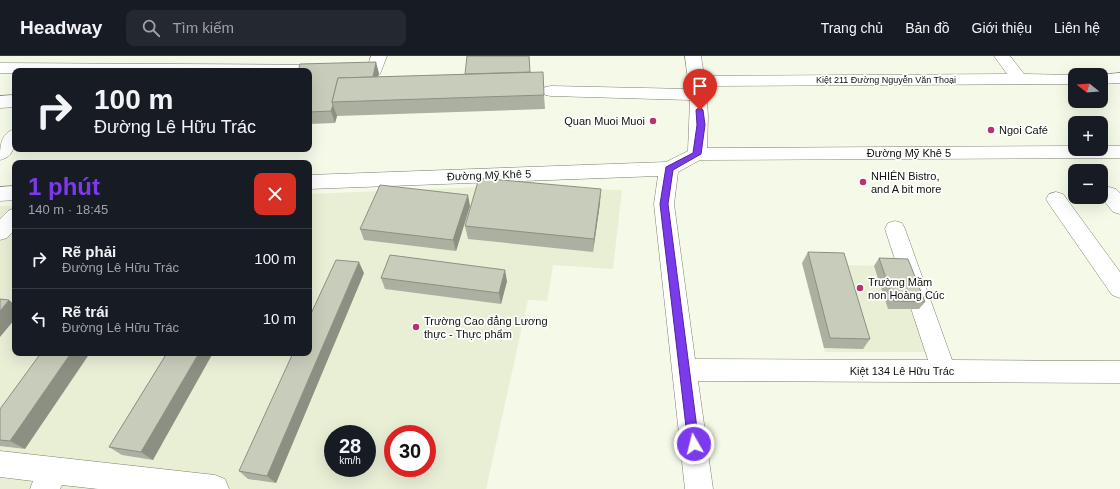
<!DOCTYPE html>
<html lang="vi">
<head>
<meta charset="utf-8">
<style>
  :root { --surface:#171b24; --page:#242831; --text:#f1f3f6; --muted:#9ea1a6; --line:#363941; --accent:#7c3aed }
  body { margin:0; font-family:Helvetica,sans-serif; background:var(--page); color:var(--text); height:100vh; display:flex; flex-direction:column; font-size:15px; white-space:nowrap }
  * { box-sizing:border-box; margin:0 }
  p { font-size:13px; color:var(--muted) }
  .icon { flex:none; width:22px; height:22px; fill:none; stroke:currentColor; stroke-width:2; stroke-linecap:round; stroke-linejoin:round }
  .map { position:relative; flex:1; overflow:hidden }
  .details { position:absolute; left:12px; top:104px; width:300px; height:196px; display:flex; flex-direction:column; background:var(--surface); border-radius:8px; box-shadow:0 4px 16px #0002 }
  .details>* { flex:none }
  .banner { position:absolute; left:12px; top:12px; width:300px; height:84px; border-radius:8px; box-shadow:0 4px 16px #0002; background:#171b24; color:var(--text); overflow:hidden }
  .needle { width:26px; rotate:287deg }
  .controls { position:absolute; left:1068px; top:12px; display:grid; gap:8px }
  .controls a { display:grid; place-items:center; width:40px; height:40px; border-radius:8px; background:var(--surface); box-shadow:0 4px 16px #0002; font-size:20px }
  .speed { position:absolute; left:324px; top:369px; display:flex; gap:8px; font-size:20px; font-weight:700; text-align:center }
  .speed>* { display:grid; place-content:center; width:52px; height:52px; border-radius:50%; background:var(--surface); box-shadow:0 4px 16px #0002; line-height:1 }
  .speed small { font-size:10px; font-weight:400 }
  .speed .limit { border:6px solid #d22; background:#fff; color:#111 }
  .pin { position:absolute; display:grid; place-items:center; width:34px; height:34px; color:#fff; margin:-41px -17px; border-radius:50% 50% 50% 0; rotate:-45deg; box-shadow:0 0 4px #0007 }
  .pin .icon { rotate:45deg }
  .me { position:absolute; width:44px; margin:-22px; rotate:352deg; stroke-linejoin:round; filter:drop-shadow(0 0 3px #0008) }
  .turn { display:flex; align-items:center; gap:14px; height:84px; padding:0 16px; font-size:18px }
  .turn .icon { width:52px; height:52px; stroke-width:2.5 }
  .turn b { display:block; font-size:28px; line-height:34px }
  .round { display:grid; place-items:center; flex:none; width:42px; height:42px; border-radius:8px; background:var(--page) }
  .head { display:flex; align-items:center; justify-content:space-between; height:68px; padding:0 16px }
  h1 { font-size:24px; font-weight:700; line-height:30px; color:var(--accent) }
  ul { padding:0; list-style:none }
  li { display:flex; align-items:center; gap:12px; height:60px; padding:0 16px; border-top:1px solid var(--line) }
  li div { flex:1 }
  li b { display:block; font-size:15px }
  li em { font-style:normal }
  header { display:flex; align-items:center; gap:24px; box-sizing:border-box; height:56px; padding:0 20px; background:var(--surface); border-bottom:1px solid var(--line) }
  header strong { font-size:19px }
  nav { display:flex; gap:22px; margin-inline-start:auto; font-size:14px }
  .search { width:280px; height:36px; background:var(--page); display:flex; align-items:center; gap:10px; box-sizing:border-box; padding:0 14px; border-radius:8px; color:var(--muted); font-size:15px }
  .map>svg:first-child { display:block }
</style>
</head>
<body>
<header>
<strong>Headway</strong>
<div class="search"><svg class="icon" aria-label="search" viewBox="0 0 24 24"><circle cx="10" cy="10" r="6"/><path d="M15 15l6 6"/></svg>Tìm kiếm</div>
<nav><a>Trang chủ</a><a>Bản đồ</a><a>Giới thiệu</a><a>Liên hệ</a></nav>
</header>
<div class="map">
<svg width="1120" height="433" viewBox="0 0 1120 433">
  <rect width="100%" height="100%" fill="#f4fae7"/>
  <g fill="#e8efd5" fill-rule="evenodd">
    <path d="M479,131L622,134L613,213L553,209L547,245L528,244L486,433H0V150H15V297H309V138ZM333,378H367V412H333ZM393,378H427V412H393Z"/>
    <polygon points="802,207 902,211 933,296 825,296"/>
  </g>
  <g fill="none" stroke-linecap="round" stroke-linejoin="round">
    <defs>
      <g id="minor">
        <polygon points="371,0 387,0 380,18 309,19 309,15 15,15 15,17 0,17 0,7 368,9"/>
        <polygon points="685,0 701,0 704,20 1007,18 994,0 1010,0 1024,18 1079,19 1075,19 1075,28 706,30 708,61 707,92 1075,90 1075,93 1101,93 1101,90 1120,90 1120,102 700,104 678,116 674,148 695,303 928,304 885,173 888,167 895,165 902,167 905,173 952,304 1120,305 1120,327 698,325 713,433 685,433 654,148 658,120 309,133 309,119 666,106 688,95 690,44 551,40 545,39 542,35 545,31 551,30 689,33"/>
        <polygon points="1120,17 1120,27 1101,28 1101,19 1097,19"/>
        <polygon points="15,39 15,51 0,52 0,40"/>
        <path d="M15,73C15,87 16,100 0,104C0,91 0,77 15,73Z"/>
        <polygon points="15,130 15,144 0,145 0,131"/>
        <polygon points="1109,131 1116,133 1120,137 1120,158 1113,156 1101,141 1102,133"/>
        <polygon points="1056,136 1063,138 1120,216 1120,242 1112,239 1049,148 1046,143 1049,138"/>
        <polygon points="15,152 15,173 7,182 0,184 0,163 8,155"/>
        <polygon points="0,395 215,419 225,423 229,433 98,433 62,429 60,433 30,433 33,425 0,421"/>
      </g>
    </defs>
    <use href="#minor" stroke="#7c8170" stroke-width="1"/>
    <use href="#minor" fill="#fff" fill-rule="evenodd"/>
  </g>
  <g fill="#acb0a1">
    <polygon points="309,15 379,17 378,21 530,16 544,39 545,53 337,60 335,67 309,68"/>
    <polygon points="600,147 593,196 468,183 465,170"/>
    <polygon points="470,150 456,195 364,184 360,173"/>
    <polygon points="808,196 870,283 863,293 824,292 802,207"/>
    <polygon points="879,202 925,246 919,253 888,253 874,210"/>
    <polygon points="364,217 276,427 248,423 239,415"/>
    <polygon points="381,222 507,225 501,248 385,233"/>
    <polygon points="167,297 153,404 122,399 109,391"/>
    <polygon points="0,353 25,393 0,390"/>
  </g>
  <g fill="#8c9083">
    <polygon points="376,6 379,17 375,35 372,24"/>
    <polygon points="333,49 337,60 335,67 331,55"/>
    <polygon points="601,133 600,147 593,196 594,183"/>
    <polygon points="468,139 470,150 456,195 453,184"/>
    <polygon points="359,206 364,217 276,427 267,420"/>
    <polygon points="505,214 507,225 501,248 499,237"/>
    <polygon points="9,244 15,249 15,263 0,281 0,255"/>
    <polygon points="71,297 90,297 25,393 10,385"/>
    <polygon points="199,297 213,297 153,404 141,396"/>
  </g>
  <g fill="#c8cdbb" stroke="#8c9083">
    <polygon points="467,0 529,0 530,16 465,18"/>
    <polygon points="376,6 373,21 338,22 332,46 333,49 331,55 309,56 309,15 298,15 300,8"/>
    <polygon points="543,16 544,39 332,46 338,22"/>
    <polygon points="479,122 601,133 594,183 465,170"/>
    <polygon points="380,129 468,139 453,184 360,173"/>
    <polygon points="808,196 844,197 870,283 830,282"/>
    <polygon points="390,199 505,214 499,237 381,222"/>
    <polygon points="879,202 908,203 925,246 894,245"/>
    <polygon points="336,204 359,206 267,420 239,415 293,297 309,297 309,262"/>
    <polygon points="0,243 9,244 0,255"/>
    <polygon points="41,297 71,297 10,385 0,384 0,353"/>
    <polygon points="167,297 199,297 141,396 109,391"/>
  </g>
  <polygon fill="#7c3aed" stroke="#51269a" points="700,51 703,54 705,69 701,98 673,114 668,148 699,388 697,392 694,394 690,392 688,388 660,148 666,111 693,97 697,69 696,54"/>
  <g fill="#b93171" stroke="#fff" stroke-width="1.5">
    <circle cx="653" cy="65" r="4"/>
    <circle cx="991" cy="74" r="4"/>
    <circle cx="863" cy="126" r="4"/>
    <circle cx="860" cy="232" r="4"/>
    <circle cx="416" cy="271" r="4"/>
  </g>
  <g text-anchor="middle" stroke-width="3.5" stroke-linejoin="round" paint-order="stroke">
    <g font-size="9" fill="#10120c" stroke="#fff">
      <text x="886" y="27">Kiệt 211 Đường Nguyễn Văn Thoại</text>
    </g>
    <g font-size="11" fill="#10120c" stroke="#fff" text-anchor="start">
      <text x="645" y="69" text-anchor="end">Quan Muoi Muoi</text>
      <text x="999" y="78">Ngoi Café</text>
      <text x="871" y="124">NHIÊN Bistro,<tspan x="871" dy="13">and A bit more</tspan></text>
      <text x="868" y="230">Trường Mầm<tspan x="868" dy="13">non Hoàng Cúc</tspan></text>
      <text x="424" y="269">Trường Cao đẳng Lương<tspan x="424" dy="13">thực - Thực phẩm</tspan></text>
    </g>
    <g font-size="11" fill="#10120c" stroke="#fff">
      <text x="909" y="101">Đường Mỹ Khê 5</text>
      <text transform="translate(489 119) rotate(-2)" y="4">Đường Mỹ Khê 5</text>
      <text x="902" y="319">Kiệt 134 Lê Hữu Trác</text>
    </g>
  </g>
</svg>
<div class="controls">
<a><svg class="needle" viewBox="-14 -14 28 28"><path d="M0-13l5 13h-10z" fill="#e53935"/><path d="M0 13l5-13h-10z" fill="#9ea1a6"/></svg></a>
<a>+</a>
<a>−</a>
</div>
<div class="speed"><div>28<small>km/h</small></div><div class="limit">30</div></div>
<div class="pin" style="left:700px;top:54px;background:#d93025"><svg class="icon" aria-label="arrive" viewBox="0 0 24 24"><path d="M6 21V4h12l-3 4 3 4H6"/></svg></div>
<svg class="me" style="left:694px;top:388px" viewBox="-20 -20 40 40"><circle r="17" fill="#7c3aed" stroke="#fff" stroke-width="3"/><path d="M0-11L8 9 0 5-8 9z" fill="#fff"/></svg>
<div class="banner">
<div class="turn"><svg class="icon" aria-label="right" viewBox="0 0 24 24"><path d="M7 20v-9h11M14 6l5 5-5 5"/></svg><div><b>100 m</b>Đường Lê Hữu Trác</div></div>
</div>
<section class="details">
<div class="head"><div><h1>1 phút</h1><p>140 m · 18:45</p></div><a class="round" style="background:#d93025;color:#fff"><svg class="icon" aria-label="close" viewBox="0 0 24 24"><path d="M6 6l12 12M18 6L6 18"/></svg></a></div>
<ul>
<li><svg class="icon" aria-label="right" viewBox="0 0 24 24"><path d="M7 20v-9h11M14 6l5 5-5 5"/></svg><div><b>Rẽ phải</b><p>Đường Lê Hữu Trác</p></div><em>100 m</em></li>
<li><svg class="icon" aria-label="left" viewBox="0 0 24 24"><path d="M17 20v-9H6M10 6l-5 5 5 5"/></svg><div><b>Rẽ trái</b><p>Đường Lê Hữu Trác</p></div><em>10 m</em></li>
</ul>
</section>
</div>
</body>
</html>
